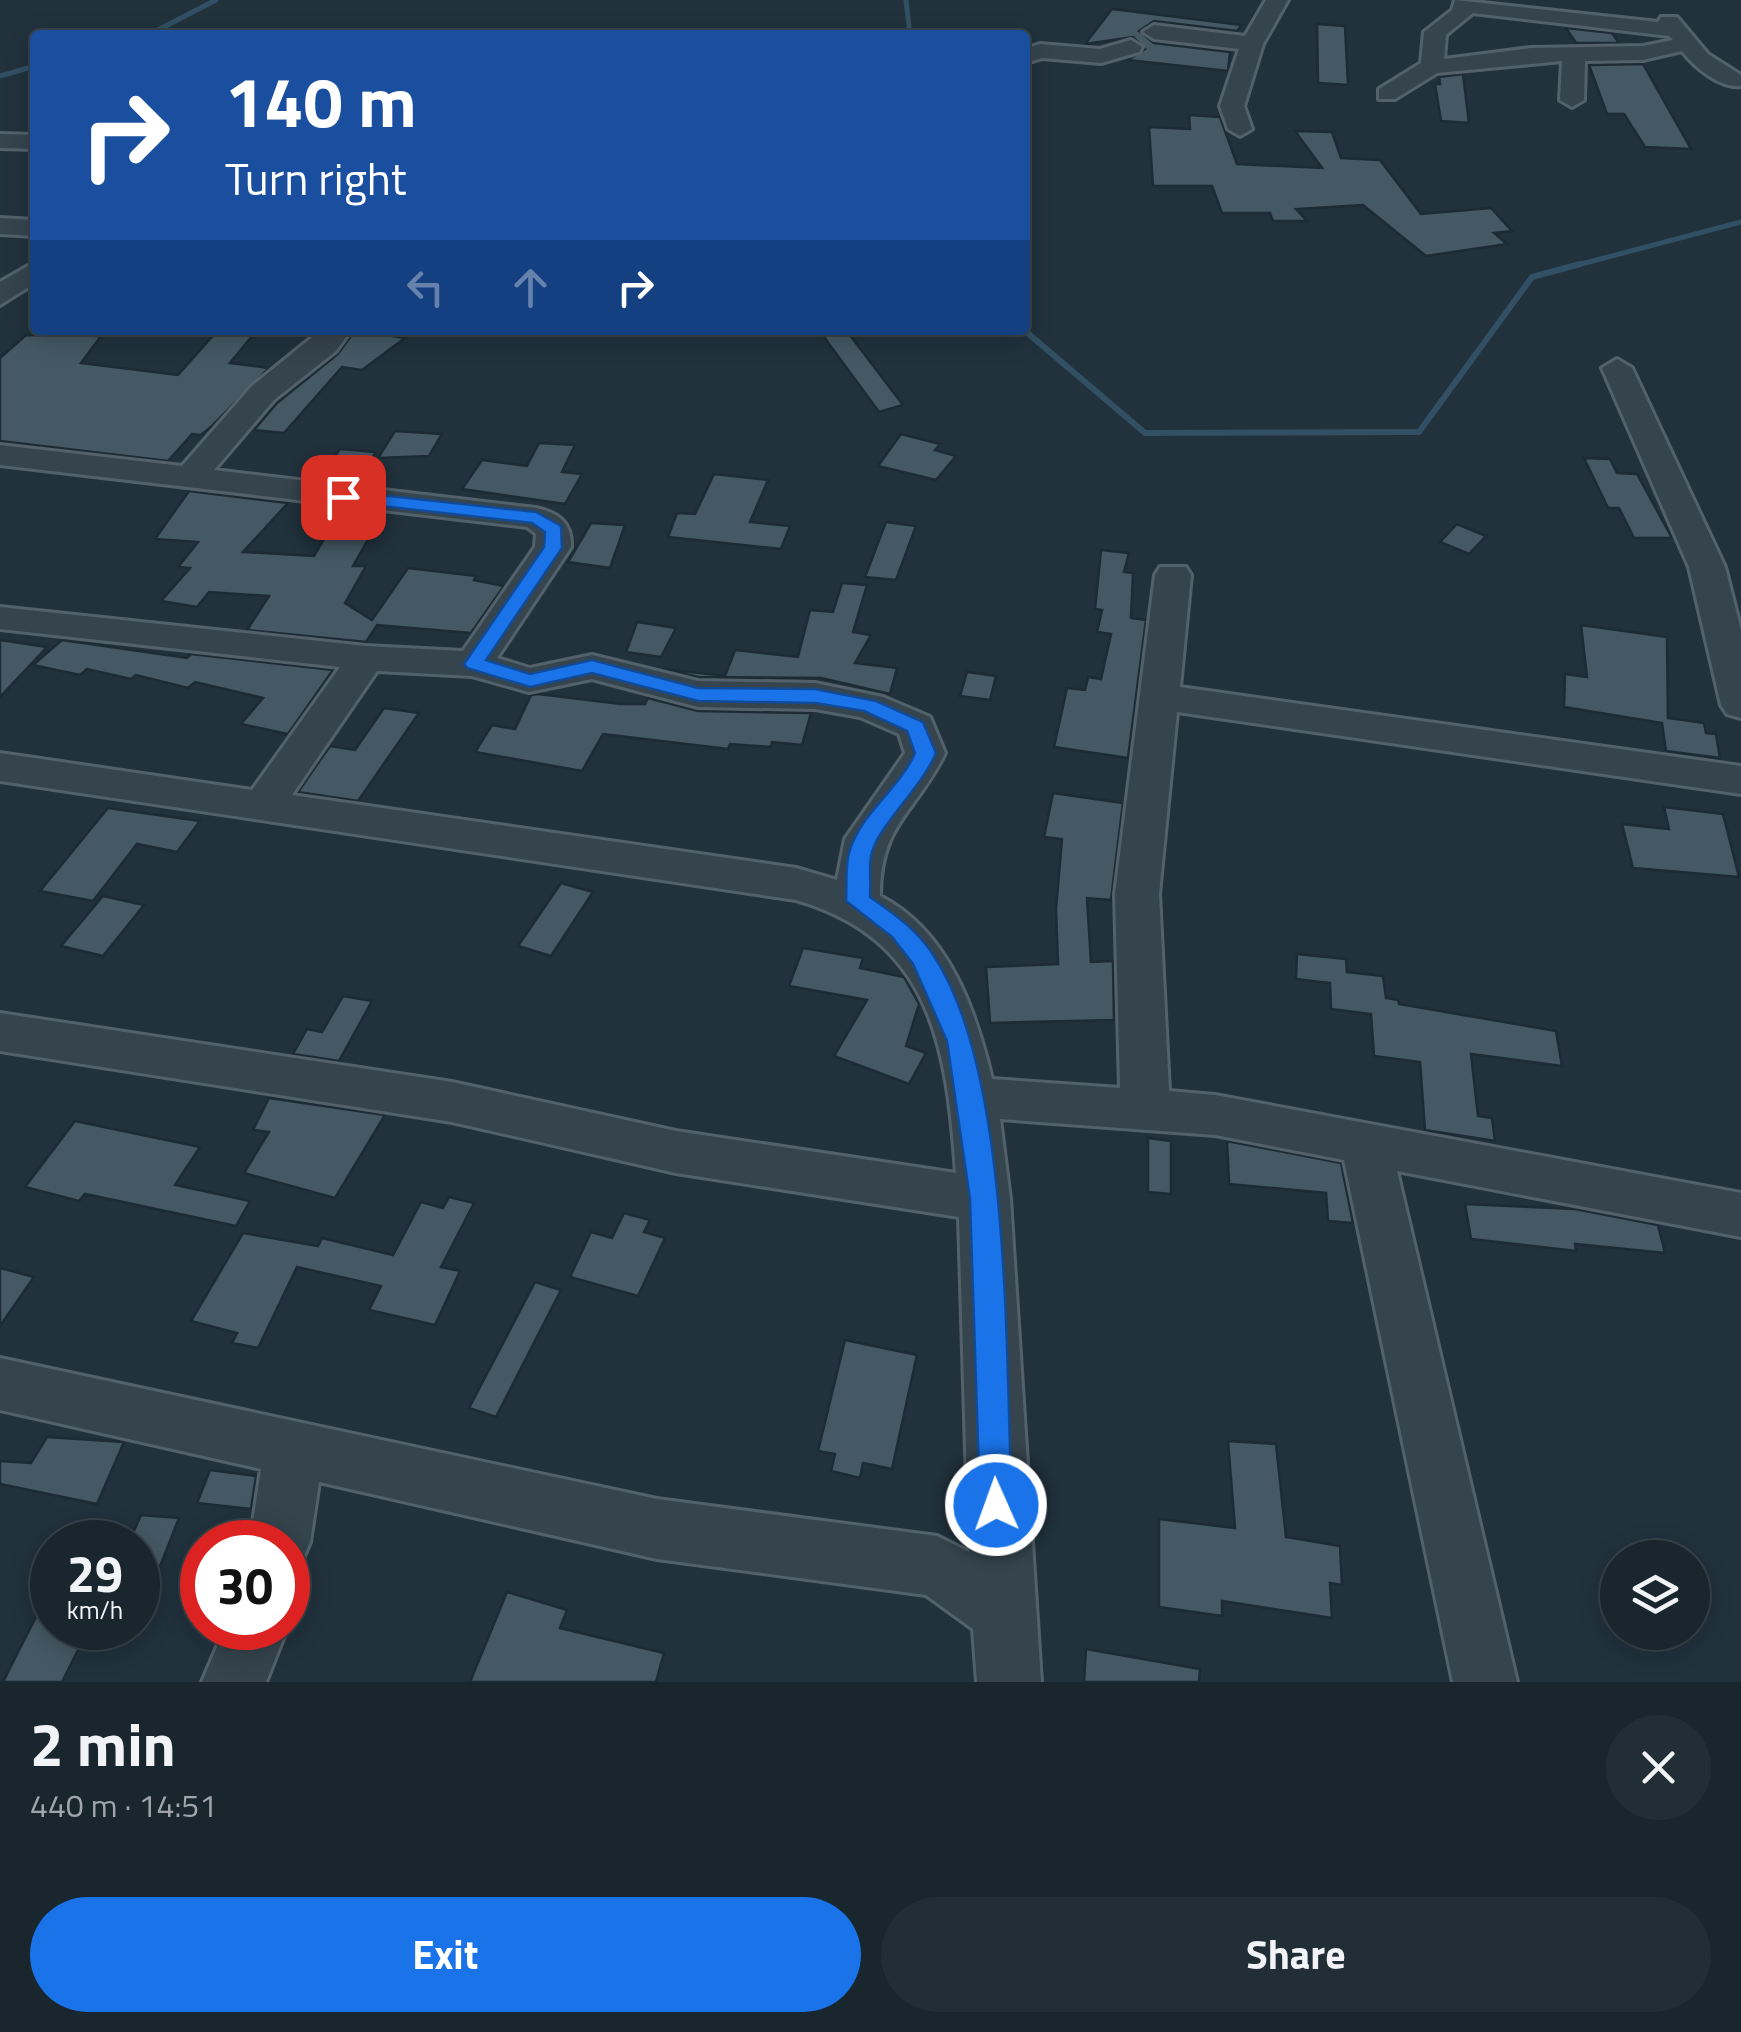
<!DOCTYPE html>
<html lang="en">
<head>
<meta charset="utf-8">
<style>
  :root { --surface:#19262e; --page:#222e36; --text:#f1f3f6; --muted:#9fa5aa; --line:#37434a; --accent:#1a73e8 }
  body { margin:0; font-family:"Titillium Web",sans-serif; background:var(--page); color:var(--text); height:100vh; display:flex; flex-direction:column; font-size:38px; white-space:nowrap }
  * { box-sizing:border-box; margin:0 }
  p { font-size:32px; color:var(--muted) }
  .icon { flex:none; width:55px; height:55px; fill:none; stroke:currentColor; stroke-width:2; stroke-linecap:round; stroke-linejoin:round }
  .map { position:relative; height:1682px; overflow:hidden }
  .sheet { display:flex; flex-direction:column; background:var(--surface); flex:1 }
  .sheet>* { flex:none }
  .guide { position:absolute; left:30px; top:30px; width:1000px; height:305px; border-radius:10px; box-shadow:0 5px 25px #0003,0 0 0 2px var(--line); background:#1a4fa0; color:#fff; overflow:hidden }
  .buttons { position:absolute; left:1600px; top:1540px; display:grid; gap:20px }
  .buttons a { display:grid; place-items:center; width:110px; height:110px; border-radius:50%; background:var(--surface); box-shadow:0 5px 25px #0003,0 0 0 2px var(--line); font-size:50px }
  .speed { position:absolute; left:30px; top:1520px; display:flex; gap:20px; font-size:50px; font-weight:700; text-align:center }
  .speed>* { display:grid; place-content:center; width:130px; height:130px; border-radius:50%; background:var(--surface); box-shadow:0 5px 25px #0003,0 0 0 2px var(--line); line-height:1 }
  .speed small { font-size:25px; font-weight:400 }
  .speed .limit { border:15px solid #d22; background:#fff; color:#111 }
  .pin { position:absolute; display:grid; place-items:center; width:85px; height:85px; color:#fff; margin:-42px; border-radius:20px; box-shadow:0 5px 15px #0006 }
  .me { position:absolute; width:110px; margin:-55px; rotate:358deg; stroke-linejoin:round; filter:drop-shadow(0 0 8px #0008) }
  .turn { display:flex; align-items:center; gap:35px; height:210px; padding:0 30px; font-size:45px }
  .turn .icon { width:130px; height:130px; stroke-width:2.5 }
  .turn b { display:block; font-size:70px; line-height:85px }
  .lanes { display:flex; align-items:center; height:95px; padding:0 30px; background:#0003; justify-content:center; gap:50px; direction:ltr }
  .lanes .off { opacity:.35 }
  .round { display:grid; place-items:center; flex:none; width:105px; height:105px; border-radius:52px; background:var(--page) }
  .summary { display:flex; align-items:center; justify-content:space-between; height:170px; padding:0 30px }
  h1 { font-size:60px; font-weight:700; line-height:75px }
  .primary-button { display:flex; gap:20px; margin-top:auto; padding:20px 30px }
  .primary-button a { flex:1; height:115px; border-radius:60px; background:var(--accent); color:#fff; font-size:40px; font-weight:700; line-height:115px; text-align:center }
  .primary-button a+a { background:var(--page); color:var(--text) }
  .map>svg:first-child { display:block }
</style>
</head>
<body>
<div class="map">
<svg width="1741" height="1682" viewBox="0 0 1741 1682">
  <rect width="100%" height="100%" fill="#21323d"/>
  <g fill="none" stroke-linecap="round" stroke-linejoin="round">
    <g stroke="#325064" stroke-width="5">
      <polyline points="906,0 910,35"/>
      <polyline points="148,35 216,0"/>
      <polyline points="0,76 35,66"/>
      <polyline points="1570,267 1741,222"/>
    </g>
    <polyline stroke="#325064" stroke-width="6" points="1024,330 1145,433 1419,432 1532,277 1580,264"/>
  </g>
  <g fill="#445964" stroke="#1c2b34" stroke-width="2.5">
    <polygon points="1112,9 1242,25 1237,31 1154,21 1139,31 1154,43 1230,52 1228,71 1128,60 1145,49 1133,37 1085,44"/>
    <polygon points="1317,24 1345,26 1348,85 1318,83"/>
    <polygon points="1566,28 1612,33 1619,43 1576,43"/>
    <polygon points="1643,64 1691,149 1645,147 1624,114 1607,114 1589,65"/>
    <polygon points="1463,74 1469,123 1441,121 1435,84 1440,84 1439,77"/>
    <polygon points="1189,115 1220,117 1237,164 1322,168 1295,131 1332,132 1341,158 1380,160 1421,214 1491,208 1512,231 1494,233 1507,244 1426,256 1363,205 1296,209 1307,221 1273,221 1270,213 1222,213 1212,186 1153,186 1149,127 1190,129"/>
    <polygon points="218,330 257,330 230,363 269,368 212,426 201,435 192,434 168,461 0,441 0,358 26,335 101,336 81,363 178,375"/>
    <polygon points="355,330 405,338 362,370 342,367 284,433 254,430 277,403 338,354"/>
    <polygon points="833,330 846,330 903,405 879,412 824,337"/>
    <polygon points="395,431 442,434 429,456 378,458"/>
    <polygon points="901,434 940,444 935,450 956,456 936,480 878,466"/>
    <polygon points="539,443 575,445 562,472 582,474 565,504 462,489 482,460 527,466"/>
    <polygon points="340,449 376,452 356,483 318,479"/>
    <polygon points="1584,458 1610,459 1617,473 1637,474 1672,538 1634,538 1619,508 1608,508"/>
    <polygon points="714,474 768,480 750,522 790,526 781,549 668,537 677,513 695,514"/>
    <polygon points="189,491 288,503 243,552 314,556 340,512 382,515 353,566 366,566 345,603 372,620 408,568 476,576 474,580 504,586 471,633 377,625 366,642 247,630 269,596 209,592 197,607 161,601 190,568 178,567 198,542 155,539"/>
    <polygon points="886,522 916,526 896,580 865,577"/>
    <polygon points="591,523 625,525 610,568 568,562"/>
    <polygon points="1457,524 1486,536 1469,554 1440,542"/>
    <polygon points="1101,550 1129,553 1124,572 1133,573 1131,618 1146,620 1128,758 1054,747 1067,688 1085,690 1088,677 1101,679 1111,634 1097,632 1102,610 1095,609"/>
    <polygon points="842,583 867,585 853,632 871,635 855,663 897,668 890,694 821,678 698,677 663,669 725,676 735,650 798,657 810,610 833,612"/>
    <polygon points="637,622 676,628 661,657 626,652"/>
    <polygon points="1581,625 1667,637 1668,718 1704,723 1706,733 1716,734 1720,758 1666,751 1662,723 1564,707 1565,674 1587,677"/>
    <polygon points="0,640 47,647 0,697"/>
    <polygon points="62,640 187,658 191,654 333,670 288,734 241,724 263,698 195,682 188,688 136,675 131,679 87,669 80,675 33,665"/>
    <polygon points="967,672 996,676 990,700 960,696"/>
    <polygon points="538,694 621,704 645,704 648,698 698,711 811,713 802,745 772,742 771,747 730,744 728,749 603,734 582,771 475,752 492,725 515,729 531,695"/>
    <polygon points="384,708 419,713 358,801 298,792 330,746 355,750"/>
    <polygon points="1053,793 1123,803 1111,900 1087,898 1091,962 1113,961 1114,1020 990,1023 986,967 1058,964 1056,909 1062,839 1044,837"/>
    <polygon points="1664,807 1723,814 1739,877 1633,868 1622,824 1669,829"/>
    <polygon points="108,808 200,821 177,852 137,844 93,901 40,891"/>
    <polygon points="561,883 593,892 551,956 518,946"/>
    <polygon points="103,896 144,905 103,956 61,946"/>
    <polygon points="803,948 863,958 860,968 904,977 919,1004 906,1046 926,1053 909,1084 834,1056 867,1000 789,986"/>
    <polygon points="1297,954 1346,959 1347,972 1383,976 1386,998 1398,1000 1399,1004 1556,1031 1562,1066 1471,1054 1478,1116 1492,1118 1495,1141 1425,1130 1420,1062 1374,1056 1371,1014 1331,1009 1330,983 1296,979"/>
    <polygon points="343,996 372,1001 339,1061 293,1054 307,1029 322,1032"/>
    <polygon points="269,1098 385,1115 335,1198 244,1173 269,1132 253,1130"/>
    <polygon points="75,1121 200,1147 175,1185 250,1201 236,1226 85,1194 79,1201 25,1187"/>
    <polygon points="1148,1138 1171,1141 1171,1194 1148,1192"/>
    <polygon points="1227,1141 1341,1163 1353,1223 1328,1221 1326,1193 1229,1184"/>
    <polygon points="449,1197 474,1203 441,1267 460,1271 435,1325 369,1310 381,1286 297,1267 258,1348 232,1343 237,1333 191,1321 243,1233 318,1246 322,1238 393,1255 421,1202 443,1208"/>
    <polygon points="1465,1204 1575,1209 1658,1225 1665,1253 1575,1244 1576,1251 1471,1239"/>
    <polygon points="624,1213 650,1220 644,1232 665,1238 638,1296 570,1277 591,1232 612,1238"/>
    <polygon points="0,1268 34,1277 0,1326"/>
    <polygon points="535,1282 561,1290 496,1417 469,1408"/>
    <polygon points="845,1340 917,1355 892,1469 863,1463 860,1478 831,1471 835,1454 818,1451"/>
    <polygon points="47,1437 124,1442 97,1504 0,1484 0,1461 31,1463"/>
    <polygon points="1228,1441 1276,1444 1286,1537 1340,1546 1342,1585 1330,1583 1332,1618 1222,1601 1222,1616 1159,1607 1159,1519 1235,1528"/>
    <polygon points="210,1470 256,1476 251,1509 197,1503"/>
    <polygon points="141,1515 179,1518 139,1620 138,1542 129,1542"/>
    <polygon points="52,1585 52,1628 89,1628 62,1682 3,1682"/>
    <polygon points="507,1592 567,1610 560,1628 664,1653 656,1682 470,1682"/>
    <polygon points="1086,1649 1200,1669 1199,1682 1084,1682"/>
  </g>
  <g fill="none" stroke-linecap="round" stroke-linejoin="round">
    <defs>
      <g id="minor">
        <polygon points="1266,0 1288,0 1263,44 1244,106 1252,129 1240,136 1228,129 1220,106 1239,49 1154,39 1143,32 1154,25 1245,36"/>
        <path d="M1455,0L1658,22L1661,17H1677L1708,54L1741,75V86C1720,88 1695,68 1682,51L1643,60L1585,61L1584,100L1572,107L1560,100L1562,61L1437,73L1395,99H1379V89L1421,63L1424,32L1452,10ZM1473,13L1669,36L1673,40L1643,46L1531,48L1444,59L1446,35Z"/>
        <polygon points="1131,40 1142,47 1139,52 1101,63 1042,58 1025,63 1025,49 1040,44 1100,49"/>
        <polygon points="0,134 35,135 35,149 0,148"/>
        <polygon points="0,218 35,220 35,236 0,234"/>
        <polygon points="35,262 35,283 0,305 0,282"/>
        <path d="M321,330H351L336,351L274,400L214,470L536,508C559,513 572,523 571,547L497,658L530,668L592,655L698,681L815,683L883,697L930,717L945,753C916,813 880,823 880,896C948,931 975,1008 992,1079L1120,1088L1115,894L1155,575L1160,567H1186L1191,575L1180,687L1741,766V794L1177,712L1159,894L1169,1091L1215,1095L1741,1193V1237L1397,1171L1517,1682H1453L1344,1160L1215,1135L1000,1119L1010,1199L1041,1682H977L973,1629L926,1595L657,1559L319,1482L310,1542L301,1563L288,1569V1542H250L261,1469L0,1410V1358L657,1499L937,1536L969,1552L959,1217L676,1173L452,1122L0,1051V1013L452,1082L676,1131L956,1173C947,1048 932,939 796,900L0,781V753L252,790L340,667L0,629V607L366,646L463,651L535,547L536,534L527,527L0,465V445L182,466L252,386ZM377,671L472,676L529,692L592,679L698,707L815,709L860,717L899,734L905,753L845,839L837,880L796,868L292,795Z"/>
        <polygon points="1617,359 1632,368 1725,567 1741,630 1741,718 1727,714 1721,705 1689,567 1602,368"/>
        <polygon points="225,1628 288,1626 266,1682 202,1682"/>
      </g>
    </defs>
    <use href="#minor" stroke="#53616b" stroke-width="6"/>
    <use href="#minor" fill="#35444d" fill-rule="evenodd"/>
  </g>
  <path fill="#1a73e8" stroke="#114b97" stroke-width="2.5" d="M343,491L536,512L561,526L562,548L486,660L530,674L592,660L698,688L815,689L876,701L923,722L936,753C921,789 877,826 871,856C869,869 871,884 870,897C894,914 915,928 932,953C1013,1072 1005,1359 1012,1505L1007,1516L996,1521L985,1516L980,1505L970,1199L947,1041L913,964L892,937L846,901C847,886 845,867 849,853C860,813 899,790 915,753L907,731L864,711L815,703L698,701L592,673L530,687L467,668L464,664L544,547L545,532L532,523L337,501L334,497Z"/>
</svg>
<div class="buttons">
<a><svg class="icon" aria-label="layers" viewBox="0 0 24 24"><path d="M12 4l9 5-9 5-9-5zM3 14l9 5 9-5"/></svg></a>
</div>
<div class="speed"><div>29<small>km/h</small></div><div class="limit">30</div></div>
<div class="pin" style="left:343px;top:497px;background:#d93025"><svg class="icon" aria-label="arrive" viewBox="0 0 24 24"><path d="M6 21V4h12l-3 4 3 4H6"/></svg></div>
<svg class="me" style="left:996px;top:1505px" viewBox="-20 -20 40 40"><circle r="17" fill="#1a73e8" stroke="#fff" stroke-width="3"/><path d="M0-11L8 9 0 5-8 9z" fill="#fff"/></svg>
<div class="guide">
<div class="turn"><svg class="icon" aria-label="right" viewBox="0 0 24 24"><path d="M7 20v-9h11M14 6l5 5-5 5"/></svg><div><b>140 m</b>Turn right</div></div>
<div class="lanes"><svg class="icon off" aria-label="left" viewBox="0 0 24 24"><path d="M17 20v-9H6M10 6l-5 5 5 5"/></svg><svg class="icon off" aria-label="ahead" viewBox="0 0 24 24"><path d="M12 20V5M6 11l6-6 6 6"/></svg><svg class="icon" aria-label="right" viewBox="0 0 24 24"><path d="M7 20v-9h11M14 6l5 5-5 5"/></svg></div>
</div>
</div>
<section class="sheet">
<div class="summary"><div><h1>2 min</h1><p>440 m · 14:51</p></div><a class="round"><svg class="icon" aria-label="close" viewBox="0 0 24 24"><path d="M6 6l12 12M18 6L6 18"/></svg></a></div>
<div class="primary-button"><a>Exit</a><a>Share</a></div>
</section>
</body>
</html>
